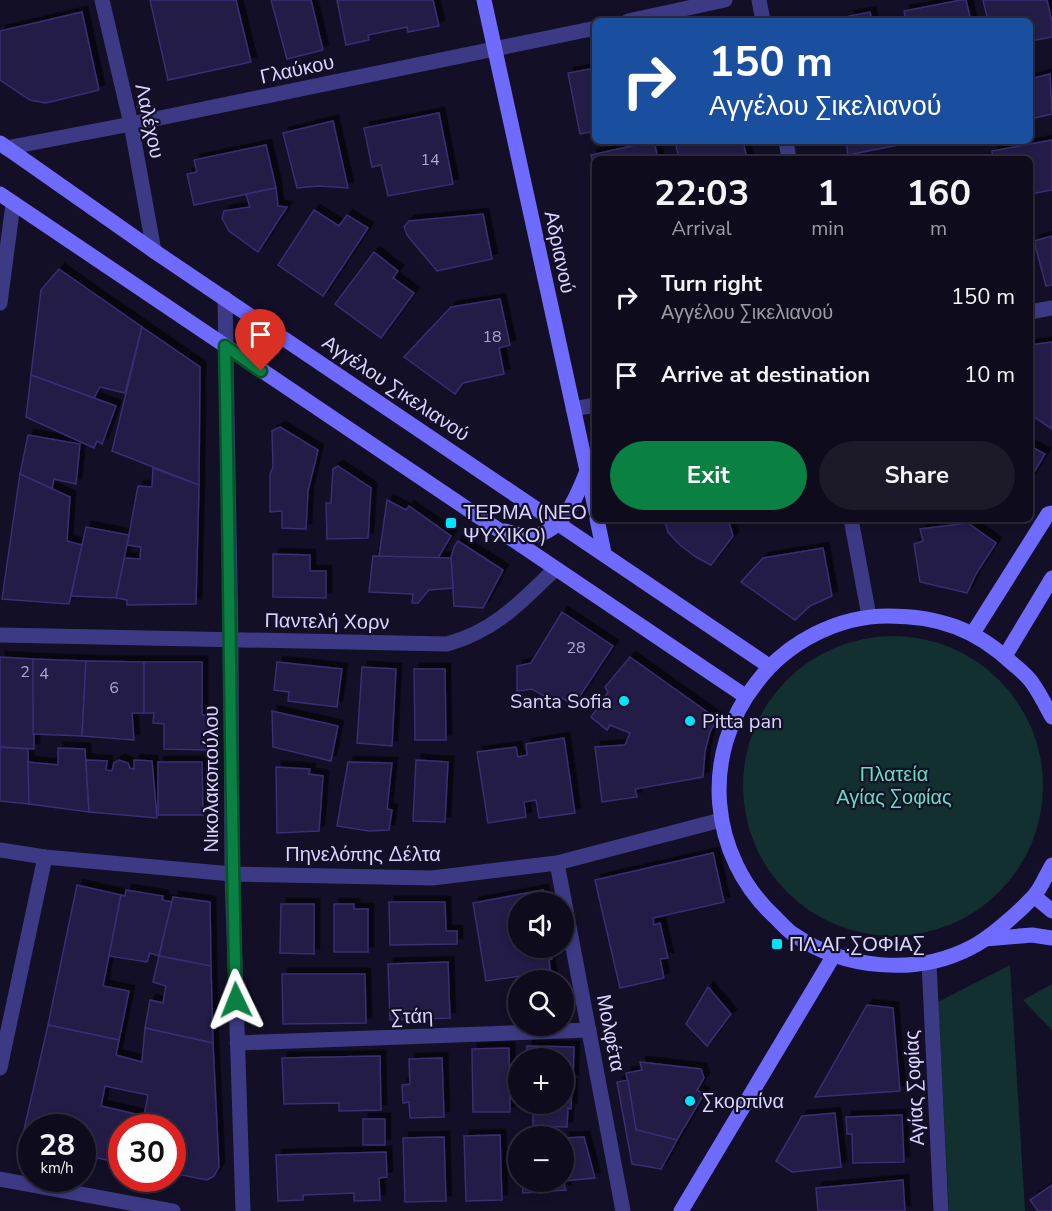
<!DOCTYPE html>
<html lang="en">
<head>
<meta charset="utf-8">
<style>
  :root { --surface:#0e0b1c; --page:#1c1929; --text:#f1f3f6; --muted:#9b9ba3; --line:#2e2b3b; --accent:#0b8043 }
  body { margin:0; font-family:"Nunito Sans",sans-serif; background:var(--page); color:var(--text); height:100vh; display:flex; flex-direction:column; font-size:22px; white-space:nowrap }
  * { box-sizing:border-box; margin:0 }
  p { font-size:20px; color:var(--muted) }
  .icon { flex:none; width:33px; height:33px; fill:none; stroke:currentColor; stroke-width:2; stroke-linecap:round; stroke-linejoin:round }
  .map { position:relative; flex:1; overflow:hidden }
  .panel { position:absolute; left:592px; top:156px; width:441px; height:366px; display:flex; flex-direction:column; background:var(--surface); border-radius:9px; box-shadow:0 3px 9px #0003,0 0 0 2px var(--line) }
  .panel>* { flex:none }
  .top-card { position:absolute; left:592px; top:18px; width:441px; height:126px; border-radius:9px; box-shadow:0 3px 9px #0003,0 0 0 2px var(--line); background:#1a4fa0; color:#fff; overflow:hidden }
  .tools { position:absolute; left:508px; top:892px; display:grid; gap:12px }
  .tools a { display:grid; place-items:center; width:66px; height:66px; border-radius:50%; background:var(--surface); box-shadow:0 3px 9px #0003,0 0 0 2px var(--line); font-size:30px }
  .speed { position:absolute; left:18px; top:1114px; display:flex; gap:12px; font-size:30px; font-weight:700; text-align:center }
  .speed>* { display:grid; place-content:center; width:78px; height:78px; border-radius:50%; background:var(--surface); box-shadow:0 3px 9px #0003,0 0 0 2px var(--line); line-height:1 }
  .speed small { font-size:15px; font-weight:400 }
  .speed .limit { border:9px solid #d22; background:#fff; color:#111 }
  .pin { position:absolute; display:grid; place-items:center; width:51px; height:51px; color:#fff; margin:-62px -26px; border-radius:50% 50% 50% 0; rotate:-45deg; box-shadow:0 0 6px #0007 }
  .pin .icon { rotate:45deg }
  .me { position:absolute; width:66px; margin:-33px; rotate:358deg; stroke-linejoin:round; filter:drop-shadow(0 0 4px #0008) }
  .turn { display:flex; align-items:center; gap:21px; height:126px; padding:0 18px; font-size:27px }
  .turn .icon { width:78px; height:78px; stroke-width:2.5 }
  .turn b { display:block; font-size:42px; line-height:51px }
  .eta { display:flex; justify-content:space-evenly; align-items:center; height:102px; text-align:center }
  .eta b { font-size:36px; font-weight:700; line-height:42px }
  .action { display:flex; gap:12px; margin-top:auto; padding:12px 18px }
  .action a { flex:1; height:69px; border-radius:36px; background:var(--accent); color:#fff; font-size:24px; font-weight:700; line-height:69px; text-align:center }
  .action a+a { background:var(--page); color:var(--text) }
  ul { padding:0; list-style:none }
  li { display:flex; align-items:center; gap:18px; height:78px; padding:0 18px }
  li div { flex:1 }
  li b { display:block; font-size:22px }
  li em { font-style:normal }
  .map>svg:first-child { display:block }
</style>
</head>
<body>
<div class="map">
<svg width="1052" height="1211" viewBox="0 0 1052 1211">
  <defs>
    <filter id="shadow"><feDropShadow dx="5.5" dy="-5.5" stdDeviation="0" flood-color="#0009"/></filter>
  </defs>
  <rect width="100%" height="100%" fill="#130f26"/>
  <g fill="#12302f">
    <circle cx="893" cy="786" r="150"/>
    <polygon points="1010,965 1025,1211 949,1211 938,1002"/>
    <polygon points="1052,984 1052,1030 1023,1000"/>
  </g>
  <g fill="#241b47" stroke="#3b2d73" stroke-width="1.5" fill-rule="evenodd" filter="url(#shadow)">
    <polygon points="150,0 236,0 251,62 168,80"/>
    <polygon points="271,0 311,0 323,50 287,59"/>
    <polygon points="337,0 433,0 439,26 408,32 407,27 368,35 369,40 346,45"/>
    <polygon points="961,0 966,0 971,21 906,21 904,11"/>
    <polygon points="983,0 1047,0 1052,22 1052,37 1030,41 1030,21 988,21"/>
    <polygon points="82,12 99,90 46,103 30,100 0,80 0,31"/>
    <polygon points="870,12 872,21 850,21 849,16"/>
    <polygon points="596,68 596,131 580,134 568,73"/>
    <polygon points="1050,74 1052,114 1030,119 1030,79"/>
    <polygon points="439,113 453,184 388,196 381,165 372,167 364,128"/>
    <polygon points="333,121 348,188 319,186 297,188 283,133"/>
    <polygon points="1052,140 1052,190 1030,194 1030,159 993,159 992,151"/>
    <polygon points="654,141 658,159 596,159 596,173 591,155"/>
    <polygon points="675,141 743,141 747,159 679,159"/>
    <polygon points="846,141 918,141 848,155"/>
    <polygon points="266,145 276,188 194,205 187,174 197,172 194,160"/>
    <polygon points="276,188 278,206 287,207 258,252 229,231 222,218 224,211 250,207 246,194"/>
    <polygon points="314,210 339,226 347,215 368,228 323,296 278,265"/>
    <polygon points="483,214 492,259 437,271 407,235 404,227 409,221"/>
    <polygon points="1052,236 1052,285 1046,286 1034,241"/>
    <polygon points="374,252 398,271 393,278 414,293 381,338 335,304"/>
    <polygon points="59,269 142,327 125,393 100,387 94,398 31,375 41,290"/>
    <polygon points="500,299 510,345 499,348 504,374 463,383 455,394 404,357 451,307"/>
    <polygon points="142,327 200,367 199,485 112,451"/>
    <polygon points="1052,342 1052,429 1030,414 1030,345"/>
    <polygon points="31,375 116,406 102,444 97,441 94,448 26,417"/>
    <polygon points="280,427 318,450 308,491 306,529 282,528 282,511 270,512 270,474 273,467 272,431"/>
    <polygon points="28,435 80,444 76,484 54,479 52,489 20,474"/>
    <polygon points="1030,446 1045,454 1030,479"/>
    <polygon points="338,466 371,488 368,538 327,539 326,503 331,503 333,469"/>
    <polygon points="153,468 199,485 196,604 127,605 127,600 116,598 124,558 140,559 141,547 127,545 138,486 152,487"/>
    <polygon points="20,474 70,497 67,541 82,545 69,604 2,599"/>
    <polygon points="387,500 406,510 409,506 451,536 438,558 379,557"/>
    <polygon points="664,519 728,519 733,536 711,565 696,557 680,545 668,532"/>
    <polygon points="968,523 996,543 976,574 967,593 920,582 914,544 923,541 920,529"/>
    <polygon points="86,527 129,535 116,598 71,596"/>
    <polygon points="458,541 503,570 483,608 454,606 451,558 454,547"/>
    <polygon points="823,548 832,596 810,606 795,620 741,582 763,558"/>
    <polygon points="273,554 310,555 310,571 326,571 326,598 273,597"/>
    <polygon points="373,556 451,558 453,588 429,590 418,603 412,603 413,594 369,592"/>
    <polygon points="562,612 613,646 574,705 562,698 558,704 532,689 517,691 517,666 531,663"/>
    <polygon points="0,657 33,659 34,749 0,747"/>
    <polygon points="630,657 717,719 710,732 705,751 703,777 635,789 637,797 602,802 595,747 625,745 630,733 610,725 607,730 591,717 608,692 605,687"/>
    <polygon points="33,659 86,661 82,736 33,734"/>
    <polygon points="86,661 144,662 144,713 132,713 134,740 82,736"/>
    <polygon points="144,662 202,662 202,715 209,715 208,750 164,749 164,724 153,723 154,713 144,713"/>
    <polygon points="277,662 342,669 337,707 288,701 289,692 274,690"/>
    <polygon points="362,667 396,669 392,746 357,743"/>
    <polygon points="414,669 445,669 446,740 415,740"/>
    <polygon points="272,711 338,726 331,761 273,747"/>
    <polygon points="564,738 575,813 539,818 536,800 524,802 526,817 488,823 477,752 516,747 518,757 527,755 526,744"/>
    <polygon points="0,747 28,749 29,804 0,801"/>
    <polygon points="58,748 85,749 89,812 29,804 28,762 58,765"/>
    <polygon points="86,760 107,761 106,770 112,771 114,763 119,760 128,763 130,768 134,769 134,760 152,761 157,818 89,812"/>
    <polygon points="416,760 448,762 445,822 413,821"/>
    <polygon points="158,762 202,762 203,815 158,815"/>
    <polygon points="348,762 392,763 387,809 392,810 389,830 369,831 337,826"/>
    <polygon points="276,767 310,769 309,774 323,776 319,831 277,833"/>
    <polygon points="713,853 724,902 653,918 654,925 660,923 668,958 660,959 664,978 620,988 595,880"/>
    <polygon points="77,885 121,895 103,986 129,991 119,1040 48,1025"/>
    <polygon points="126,890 163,896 162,900 172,902 159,956 150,953 147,962 109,956 121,895 125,896"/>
    <polygon points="543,890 545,903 519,903 519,948 550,948 552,959 549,960 552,981 522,981 521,976 486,981 473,903"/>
    <polygon points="173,897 210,902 211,966 159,956"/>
    <polygon points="389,902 445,902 446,931 457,931 457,944 390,945"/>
    <polygon points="281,904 314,904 314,954 280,953"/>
    <polygon points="334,904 354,904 354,909 368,909 368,952 334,952"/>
    <polygon points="159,956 211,966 213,1043 145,1028 150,1000 163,1003 166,986 153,982"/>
    <polygon points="448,962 450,1018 390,1020 388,964"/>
    <polygon points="282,974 365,974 366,1023 283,1024"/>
    <polygon points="708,987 731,1014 707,1046 686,1024"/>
    <polygon points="867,1005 893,1008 900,1091 815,1097"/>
    <path d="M48,1025L119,1040L116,1055L142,1062L145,1028L213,1043L219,1167L214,1176L207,1180L172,1173V1128H122V1163L82,1155V1128H32V1145L21,1143ZM105,1086L148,1095L144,1116L101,1106Z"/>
    <polygon points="527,1046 574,1047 573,1080 564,1080 564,1059 526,1059"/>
    <polygon points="509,1048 510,1112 473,1112 472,1049"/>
    <polygon points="380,1056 381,1110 339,1111 339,1103 284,1104 282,1058"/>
    <polygon points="442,1058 444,1117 410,1118 409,1102 403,1103 402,1085 410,1084 409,1059"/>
    <polygon points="640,1062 701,1069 704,1078 697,1090 704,1094 677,1140 636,1130 626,1073 642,1070"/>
    <polygon points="564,1080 565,1084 572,1084 571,1109 568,1108 567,1127 533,1126 533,1104 564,1104"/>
    <polygon points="628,1080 636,1130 677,1140 661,1169 632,1164 617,1082"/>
    <polygon points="835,1113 841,1167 792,1172 776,1161 802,1116"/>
    <polygon points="902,1115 904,1162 853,1163 852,1134 847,1134 846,1117"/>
    <rect x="363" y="1119" width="22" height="26"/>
    <polygon points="500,1135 502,1200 466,1201 464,1136"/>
    <polygon points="444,1137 446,1201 405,1202 403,1138"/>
    <polygon points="584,1137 595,1178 564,1181 564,1138"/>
    <polygon points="386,1152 387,1177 379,1178 380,1200 354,1201 354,1193 303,1195 303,1200 278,1201 276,1155"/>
    <polygon points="903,1180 905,1211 818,1211 816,1188"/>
    <polygon points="522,1182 563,1182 566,1190 523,1193"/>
    <polygon points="1052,1185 1052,1211 1038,1211 1030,1200"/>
  </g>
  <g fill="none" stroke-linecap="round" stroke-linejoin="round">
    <g stroke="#3d3a85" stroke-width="15">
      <polyline points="102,0 131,124 154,251"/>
      <polyline points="759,0 763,21"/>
      <polyline points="628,21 725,0"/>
      <polyline points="786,141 789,159"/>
      <polyline points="6,148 131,124 596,28"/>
      <polyline points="225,298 231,640 232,874 243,1211"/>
      <polyline points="0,303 13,204"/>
      <polyline points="1030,312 1052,308"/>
      <polyline points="573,409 596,405"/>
      <polyline points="851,519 869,616"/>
      <path d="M0,635L447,644C495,631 521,602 555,569"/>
      <polyline points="0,850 45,857 232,874 432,878 557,863 721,820"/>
      <polyline points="557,863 623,1211"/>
      <polyline points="929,963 941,1211"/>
      <polyline points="237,1043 589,1030"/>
      <polyline points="0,1068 45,857"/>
      <polyline points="0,1179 173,1211"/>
    </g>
    <g stroke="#6f6bff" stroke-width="15">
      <polyline points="484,0 596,512"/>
      <polyline points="0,143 154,251 769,666"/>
      <polyline points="0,194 745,696"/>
      <polyline points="597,519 604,553"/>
      <path d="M505,531C512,533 520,536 528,536C562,536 576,498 587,471"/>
      <polyline points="973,633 1048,514 1052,513"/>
      <polyline points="1005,656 1052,578"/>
      <path d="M1052,717C1046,706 1040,694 1033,684C1028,676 1020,670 1013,664C976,629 939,616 888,616C838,616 787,642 757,682C700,753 708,856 776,918C781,923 787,930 793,934C843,969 916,976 970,948C989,939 1018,913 1033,897C1041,889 1046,875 1052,865"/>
      <polyline points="1034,896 1052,911"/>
      <polyline points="985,939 1032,935 1052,938"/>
      <polyline points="681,1211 834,955"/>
    </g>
  </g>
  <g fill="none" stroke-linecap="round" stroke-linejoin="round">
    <defs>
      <path id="route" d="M236,1000C230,783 230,564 225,346L261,371"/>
    </defs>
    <use href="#route" stroke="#07532c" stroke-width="15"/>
    <use href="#route" stroke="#0b8043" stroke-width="10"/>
  </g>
  <g fill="#00e5ff" stroke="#130f26" stroke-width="2">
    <rect x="445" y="517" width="12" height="12" rx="3"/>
    <circle cx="624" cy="701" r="6"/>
    <circle cx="690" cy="721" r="6"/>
    <rect x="771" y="938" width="12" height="12" rx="3"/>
    <circle cx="690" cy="1101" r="6"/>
  </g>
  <g text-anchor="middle" stroke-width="4.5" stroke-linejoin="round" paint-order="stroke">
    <g font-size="16" fill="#aca6d1">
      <text x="430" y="165">14</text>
      <text x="492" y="342">18</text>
      <text x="576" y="653">28</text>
      <text x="25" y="677">2</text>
      <text x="44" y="679">4</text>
      <text x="114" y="693">6</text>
    </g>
    <g font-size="20" fill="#d9d4ff" stroke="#130f26">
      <text transform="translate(297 69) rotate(-12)" y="7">Γλαύκου</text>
      <text transform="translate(150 121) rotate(78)" y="7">Λαλέχου</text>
      <text transform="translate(560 252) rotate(78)" y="7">Αδριανού</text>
      <text transform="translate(396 388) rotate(34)" y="7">Αγγέλου Σικελιανού</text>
      <text transform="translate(327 621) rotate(1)" y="7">Παντελή Χορν</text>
      <text transform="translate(211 779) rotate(-90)" y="7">Νικολακοπούλου</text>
      <text x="363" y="861">Πηνελόπης Δέλτα</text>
      <text transform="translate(412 1016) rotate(-2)" y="7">Στάη</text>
      <text transform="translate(611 1033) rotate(79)" y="7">Μολφέτα</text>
      <text transform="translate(914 1088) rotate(-93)" y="7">Αγίας Σοφίας</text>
    </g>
    <g font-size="20" fill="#d9d4ff" stroke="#130f26" text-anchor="start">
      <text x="463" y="519">ΤΕΡΜΑ (ΝΕΟ<tspan x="463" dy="23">ΨΥΧΙΚΟ)</tspan></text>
      <text x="612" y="708" text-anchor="end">Santa Sofia</text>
      <text x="702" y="728">Pitta pan</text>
      <text x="789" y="951">ΠΛ.ΑΓ.ΣΟΦΙΑΣ</text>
      <text x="702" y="1108">Σκορπίνα</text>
    </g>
    <g font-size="20" fill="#5fe0c0" stroke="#130f26">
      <text x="894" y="781">Πλατεία<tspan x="894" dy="23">Αγίας Σοφίας</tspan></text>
    </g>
  </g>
</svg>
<div class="tools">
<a><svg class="icon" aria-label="sound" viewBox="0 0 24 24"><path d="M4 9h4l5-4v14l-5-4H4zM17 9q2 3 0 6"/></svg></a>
<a><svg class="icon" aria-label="search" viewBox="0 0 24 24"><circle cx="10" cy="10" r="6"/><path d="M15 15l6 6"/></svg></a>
<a>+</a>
<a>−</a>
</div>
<div class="speed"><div>28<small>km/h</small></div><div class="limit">30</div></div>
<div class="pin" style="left:261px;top:371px;background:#d93025"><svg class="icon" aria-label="arrive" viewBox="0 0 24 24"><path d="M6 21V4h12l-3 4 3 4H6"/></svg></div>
<svg class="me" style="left:236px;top:1000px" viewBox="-20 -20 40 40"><path d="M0-17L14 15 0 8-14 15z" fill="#0b8043" stroke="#fff" stroke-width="4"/></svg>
<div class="top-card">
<div class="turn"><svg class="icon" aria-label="right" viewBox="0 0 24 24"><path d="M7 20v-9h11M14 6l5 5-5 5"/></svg><div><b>150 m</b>Αγγέλου Σικελιανού</div></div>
</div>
<section class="panel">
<div class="eta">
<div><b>22:03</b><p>Arrival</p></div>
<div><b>1</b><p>min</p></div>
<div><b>160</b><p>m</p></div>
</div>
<ul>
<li><svg class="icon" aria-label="right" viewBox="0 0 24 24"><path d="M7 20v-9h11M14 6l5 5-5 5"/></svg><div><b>Turn right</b><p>Αγγέλου Σικελιανού</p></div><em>150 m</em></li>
<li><svg class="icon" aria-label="arrive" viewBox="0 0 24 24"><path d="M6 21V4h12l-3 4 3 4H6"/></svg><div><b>Arrive at destination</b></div><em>10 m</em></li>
</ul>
<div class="action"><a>Exit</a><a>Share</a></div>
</section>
</div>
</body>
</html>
